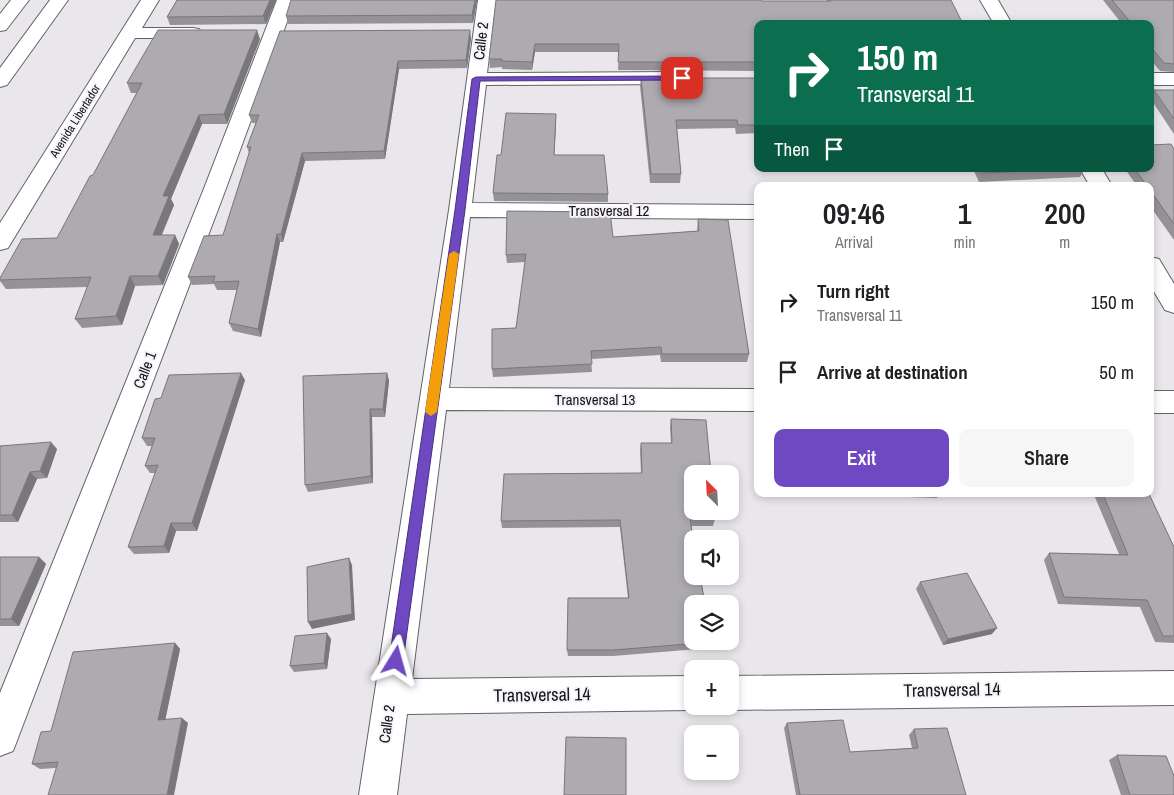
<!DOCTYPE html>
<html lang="en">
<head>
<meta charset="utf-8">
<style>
  :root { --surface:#fff; --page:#f6f6f6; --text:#202124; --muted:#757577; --accent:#6f49c1 }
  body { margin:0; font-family:"Archivo Narrow",sans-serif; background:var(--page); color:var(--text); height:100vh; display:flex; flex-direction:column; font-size:19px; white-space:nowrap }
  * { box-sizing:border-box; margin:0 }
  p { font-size:16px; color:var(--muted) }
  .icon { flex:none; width:28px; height:28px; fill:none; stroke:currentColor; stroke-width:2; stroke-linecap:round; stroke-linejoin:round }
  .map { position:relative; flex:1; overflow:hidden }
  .details { position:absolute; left:754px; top:182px; width:400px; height:315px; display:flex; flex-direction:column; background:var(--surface); border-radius:10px; box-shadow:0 2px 8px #0003 }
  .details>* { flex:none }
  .hud { position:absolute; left:754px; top:20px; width:400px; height:152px; border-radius:10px; box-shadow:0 2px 8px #0003; background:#0b6e4f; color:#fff; overflow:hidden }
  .needle { width:32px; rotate:336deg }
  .controls { position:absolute; left:684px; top:465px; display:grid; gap:10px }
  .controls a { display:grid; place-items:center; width:55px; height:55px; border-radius:10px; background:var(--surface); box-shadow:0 2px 8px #0003; font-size:25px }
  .pin { position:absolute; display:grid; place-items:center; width:42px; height:42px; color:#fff; margin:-21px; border-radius:10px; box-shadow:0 2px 8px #0006 }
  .me { position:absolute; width:55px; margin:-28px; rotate:8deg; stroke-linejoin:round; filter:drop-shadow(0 0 4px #0008) }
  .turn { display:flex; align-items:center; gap:18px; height:105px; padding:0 20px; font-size:22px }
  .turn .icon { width:65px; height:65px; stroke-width:2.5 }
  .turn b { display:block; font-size:35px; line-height:42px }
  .then { display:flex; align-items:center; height:48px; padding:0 20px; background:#0003; gap:10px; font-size:19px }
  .eta { display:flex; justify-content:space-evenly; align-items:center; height:85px; text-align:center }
  .eta b { font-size:30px; font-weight:600; line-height:35px }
  .action { display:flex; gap:10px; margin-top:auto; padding:10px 20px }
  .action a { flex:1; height:58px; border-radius:10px; background:var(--accent); color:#fff; font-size:20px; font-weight:600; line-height:58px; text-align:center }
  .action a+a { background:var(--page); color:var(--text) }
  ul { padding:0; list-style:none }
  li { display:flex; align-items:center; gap:15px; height:70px; padding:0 20px }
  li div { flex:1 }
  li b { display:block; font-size:19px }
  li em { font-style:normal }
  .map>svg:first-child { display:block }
</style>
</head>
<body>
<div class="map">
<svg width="1174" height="795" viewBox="0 0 1174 795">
  <rect width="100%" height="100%" fill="#e9e6ec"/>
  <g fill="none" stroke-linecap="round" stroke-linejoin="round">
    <defs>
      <g id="street">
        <polygon points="141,0 159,0 142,28 193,28 199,29 202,33 199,37 193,38 135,38 8,248 0,250 0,223"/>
        <polygon points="277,0 295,0 225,191 18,738 13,751 0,756 0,693 203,191"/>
        <polygon points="478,0 496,0 487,73 677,72 684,74 687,78 684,82 677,84 486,85 472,203 758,205 758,219 470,217 449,388 758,389 758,411 446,410 412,679 692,676 692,706 702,706 692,710 407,714 397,795 359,795 449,210"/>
        <polygon points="980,0 998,0 1012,24 994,24"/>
        <rect x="1150" y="73" width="24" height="12"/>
        <polygon points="1080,169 1102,169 1112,186 1090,186"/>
        <polygon points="1150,257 1159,259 1174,284 1174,313 1165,310 1150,285"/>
        <rect x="1150" y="391" width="24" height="22"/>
        <polygon points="1174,671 1174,705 730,710 720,706 730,706 730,676"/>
      </g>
      <g id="primary">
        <polygon points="11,0 29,0 6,30 0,31 0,14"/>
        <polygon points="50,0 68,0 7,85 0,87 0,68"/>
      </g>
    </defs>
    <use href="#street" stroke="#646267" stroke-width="2"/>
    <use href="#primary" stroke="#646267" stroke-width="2"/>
    <use href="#street" fill="#fff" fill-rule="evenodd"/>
    <use href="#primary" fill="#fff" fill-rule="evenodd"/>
  </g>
  <g fill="#959297">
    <polygon points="177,0 276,0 266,24 170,25 167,17"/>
    <polygon points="477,0 473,23 288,24 286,16"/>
    <polygon points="496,0 762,1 827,1 826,0 951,0 758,24 758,71 618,70 619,52 535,52 532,70 502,69 502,67 490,68 489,59"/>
    <polygon points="1103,0 1174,0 1174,72 1160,71 1150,59 1150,24 1122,24"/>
    <polygon points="280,31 471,38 467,68 399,69 385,159 305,161 283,242 280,242 261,337 233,331 229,323 237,290 217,290 214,284 192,285 188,277 223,235 249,153 247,147 256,123 252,123 249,115"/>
    <polygon points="260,39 227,124 202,124 171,199 174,205 162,235 175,235 179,244 163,285 135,286 122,325 82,328 75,319 87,287 6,289 0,281 0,278 57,238 93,175 137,93 131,93 127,83"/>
    <polygon points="641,78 758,78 758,133 736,134 735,128 677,129 681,174 680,183 650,183 640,86"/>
    <polygon points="1154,90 1174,90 1174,134 1150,98"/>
    <polygon points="556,122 554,155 608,194 608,202 494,201 493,193 501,155"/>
    <polygon points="1174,149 1174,240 1150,206 1150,186 1137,186 1125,169 1150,169"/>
    <polygon points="973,169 1085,169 1080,177 979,182"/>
    <polygon points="698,219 749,354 747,362 661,362 660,355 591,359 592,372 493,377 492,369 516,328 525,262 507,263 506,255 613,237 697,231"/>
    <polygon points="387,373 389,381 385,417 372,417 373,483 308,492 305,485"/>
    <polygon points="245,380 197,531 176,531 169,553 134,554 128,547 155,473 150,473 145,466 152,446 147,446 142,438 161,398"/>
    <polygon points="671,419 715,519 713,526 691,526 712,641 710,648 613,656 568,656 567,650 628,598 620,527 502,528 501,521 641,473 640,450 641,443 671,443 670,427"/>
    <polygon points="0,446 57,449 47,478 37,479 18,522 0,522"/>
    <polygon points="906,494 939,494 937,498 907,497"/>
    <polygon points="1089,494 1149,494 1174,547 1174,643 1155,642 1140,607 1058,604 1044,560 1049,553 1119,554 1094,495 1089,495"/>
    <polygon points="0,557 39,557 46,564 19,626 0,626"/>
    <polygon points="920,582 992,634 943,645 916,589"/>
    <polygon points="331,639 327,669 294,672 290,666"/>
    <polygon points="175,643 180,649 165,720 188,723 56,768 40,769 32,764 51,731"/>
    <polygon points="787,723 850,752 912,748 909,735 914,729 966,795 796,795 784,728"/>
    <polygon points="1117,755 1174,795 1121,795 1109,760"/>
  </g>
  <g fill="#79777b">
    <polygon points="270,0 276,0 266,24 263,16"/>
    <polygon points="475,0 477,0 473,23 472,15"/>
    <polygon points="257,30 260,39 227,124 224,114"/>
    <polygon points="470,30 471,38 467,68 466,60"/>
    <polygon points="535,44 535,52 532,70 532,62"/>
    <polygon points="398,61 399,69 385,159 384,151"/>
    <polygon points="556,114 556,122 554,163 554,155"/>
    <polygon points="199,115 202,124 171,199 174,205 157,245 153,235 163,196"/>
    <polygon points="302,153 305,161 283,242 281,234"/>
    <polygon points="277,234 280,242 261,337 258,329"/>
    <polygon points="175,235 179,244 163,285 158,276"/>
    <polygon points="130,276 135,286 122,325 116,316"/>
    <polygon points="241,373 245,380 197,531 192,523"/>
    <polygon points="387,373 389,381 385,417 383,409"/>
    <polygon points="370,409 372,417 373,483 371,476"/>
    <polygon points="51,442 57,449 47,478 40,471"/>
    <polygon points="30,472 37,479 18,522 12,515"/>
    <polygon points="171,523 176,531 169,553 164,546"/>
    <polygon points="39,557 46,564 19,626 11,619"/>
    <polygon points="349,558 352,565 355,620 312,629 308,622"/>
    <polygon points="997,628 992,634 943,645 948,639"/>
    <polygon points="327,633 331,639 327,669 324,663"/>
    <polygon points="175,643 180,649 164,726 158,720"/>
    <polygon points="182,718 188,723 174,795 167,795"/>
  </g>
  <g fill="#adaab0" stroke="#79777b">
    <polygon points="177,0 270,0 263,16 167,17"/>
    <polygon points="291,0 475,0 472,15 286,16"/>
    <polygon points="496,0 761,0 762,1 831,1 830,0 951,0 963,24 758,24 758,62 618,62 619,44 535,44 532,62 501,61 502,59 489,59"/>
    <polygon points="1112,0 1174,0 1174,64 1164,63 1150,46 1150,24 1132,24"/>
    <polygon points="158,30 257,30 224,114 199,115 163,196 169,196 153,235 175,235 158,276 130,276 116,316 75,319 91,277 0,280 0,278 22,239 57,238 90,176 93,175 142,83 127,83"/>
    <polygon points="470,30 466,60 398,61 384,151 302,153 281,234 277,234 258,329 229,323 239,281 213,282 215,276 188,277 204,236 223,235 251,147 247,147 259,115 249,115 280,31"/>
    <polygon points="641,78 758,78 758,125 738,125 737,120 676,120 681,174 651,174"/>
    <polygon points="1154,90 1174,90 1174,119"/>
    <polygon points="506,113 556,114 554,155 604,155 608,194 493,193 497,155 501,155"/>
    <polygon points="1171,144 1174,149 1174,224 1150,190 1150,186 1147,186 1135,169 1150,169 1150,145"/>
    <polygon points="980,169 1078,169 982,173"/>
    <polygon points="507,211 610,212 613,237 699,231 698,219 728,220 749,354 662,354 661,347 591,351 592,364 492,369 492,329 516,328 526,254 506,255"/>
    <polygon points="241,373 192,523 171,523 164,546 128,547 158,465 145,466 155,438 142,438 155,399 161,398 169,375"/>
    <polygon points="387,373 383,409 370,409 371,476 305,485 303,376"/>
    <polygon points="671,419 706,420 711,474 692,474 692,511 714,511 715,519 690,518 693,539 692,539 692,576 700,576 705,604 692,604 692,641 712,642 614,650 567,650 568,598 629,598 620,520 501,521 504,474 642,473 641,443 672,443"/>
    <polygon points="51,442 40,471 30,472 12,515 0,515 0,446"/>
    <polygon points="1150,483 1153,490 1150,490"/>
    <polygon points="1103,494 1149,494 1174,547 1174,636 1163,636 1147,600 1064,597 1049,553 1128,555"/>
    <polygon points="0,557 39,557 11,619 0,619"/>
    <polygon points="349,558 352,614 308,622 307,567"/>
    <polygon points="967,573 997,628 948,639 920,582"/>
    <polygon points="327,633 324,663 290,666 295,636"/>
    <polygon points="175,643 158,720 182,718 167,795 48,795 58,762 32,764 41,732 51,731 73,652"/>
    <polygon points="843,720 850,752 918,748 914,729 947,728 966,795 800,795 787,723"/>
    <polygon points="566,737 626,738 626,795 564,795"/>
    <polygon points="1117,755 1166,756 1174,776 1174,795 1130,795"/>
  </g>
  <polygon fill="#6f49c1" stroke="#482f7d" points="682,76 687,78 685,80 480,81 465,210 403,661 401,666 396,668 391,666 389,661 455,210 472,79 476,77"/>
  <polygon fill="#f59e0b" points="454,251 459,254 437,412 431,416 425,412 449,254"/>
  <g text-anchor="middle" stroke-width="4" stroke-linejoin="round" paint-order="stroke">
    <g font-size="12" fill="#161517" stroke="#f6f3f9">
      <text transform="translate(75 121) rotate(-58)" y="4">Avenida Libertador</text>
    </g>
    <g font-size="15" fill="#161517" stroke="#f6f3f9">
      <text transform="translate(481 41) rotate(-83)" y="5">Calle 2</text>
      <text x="609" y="216">Transversal 12</text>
      <text transform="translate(145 370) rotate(-69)" y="5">Calle 1</text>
      <text x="595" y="405">Transversal 13</text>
      <text transform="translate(387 724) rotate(-82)" y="5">Calle 2</text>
    </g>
    <g font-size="18" fill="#161517" stroke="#f6f3f9">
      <text transform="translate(952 690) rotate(-1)" y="6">Transversal 14</text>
      <text transform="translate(542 695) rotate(-1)" y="6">Transversal 14</text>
    </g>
  </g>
</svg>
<div class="controls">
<a><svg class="needle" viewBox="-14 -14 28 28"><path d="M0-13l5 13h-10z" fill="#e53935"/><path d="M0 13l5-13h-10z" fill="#757577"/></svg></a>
<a><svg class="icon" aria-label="sound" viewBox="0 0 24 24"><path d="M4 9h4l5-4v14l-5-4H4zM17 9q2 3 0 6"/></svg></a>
<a><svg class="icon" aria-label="layers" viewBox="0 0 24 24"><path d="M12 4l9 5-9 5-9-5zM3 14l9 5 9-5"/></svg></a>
<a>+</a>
<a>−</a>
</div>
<div class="pin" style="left:682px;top:78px;background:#d93025"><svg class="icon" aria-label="arrive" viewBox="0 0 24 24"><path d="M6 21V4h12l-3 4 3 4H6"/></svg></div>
<svg class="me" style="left:396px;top:661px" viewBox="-20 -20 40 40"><path d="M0-17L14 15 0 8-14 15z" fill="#6f49c1" stroke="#fff" stroke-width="4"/></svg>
<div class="hud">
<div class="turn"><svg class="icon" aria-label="right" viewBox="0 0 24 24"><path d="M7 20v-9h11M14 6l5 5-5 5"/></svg><div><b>150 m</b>Transversal 11</div></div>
<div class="then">Then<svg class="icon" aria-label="arrive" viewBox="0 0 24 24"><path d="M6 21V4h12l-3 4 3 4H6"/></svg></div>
</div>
<section class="details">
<div class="eta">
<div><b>09:46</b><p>Arrival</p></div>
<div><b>1</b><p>min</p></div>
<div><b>200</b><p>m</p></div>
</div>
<ul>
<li><svg class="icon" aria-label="right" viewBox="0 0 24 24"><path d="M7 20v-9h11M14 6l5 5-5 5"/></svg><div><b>Turn right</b><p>Transversal 11</p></div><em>150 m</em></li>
<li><svg class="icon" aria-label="arrive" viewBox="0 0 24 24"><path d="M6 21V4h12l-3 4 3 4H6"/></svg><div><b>Arrive at destination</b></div><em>50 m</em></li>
</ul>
<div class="action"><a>Exit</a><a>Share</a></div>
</section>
</div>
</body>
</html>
